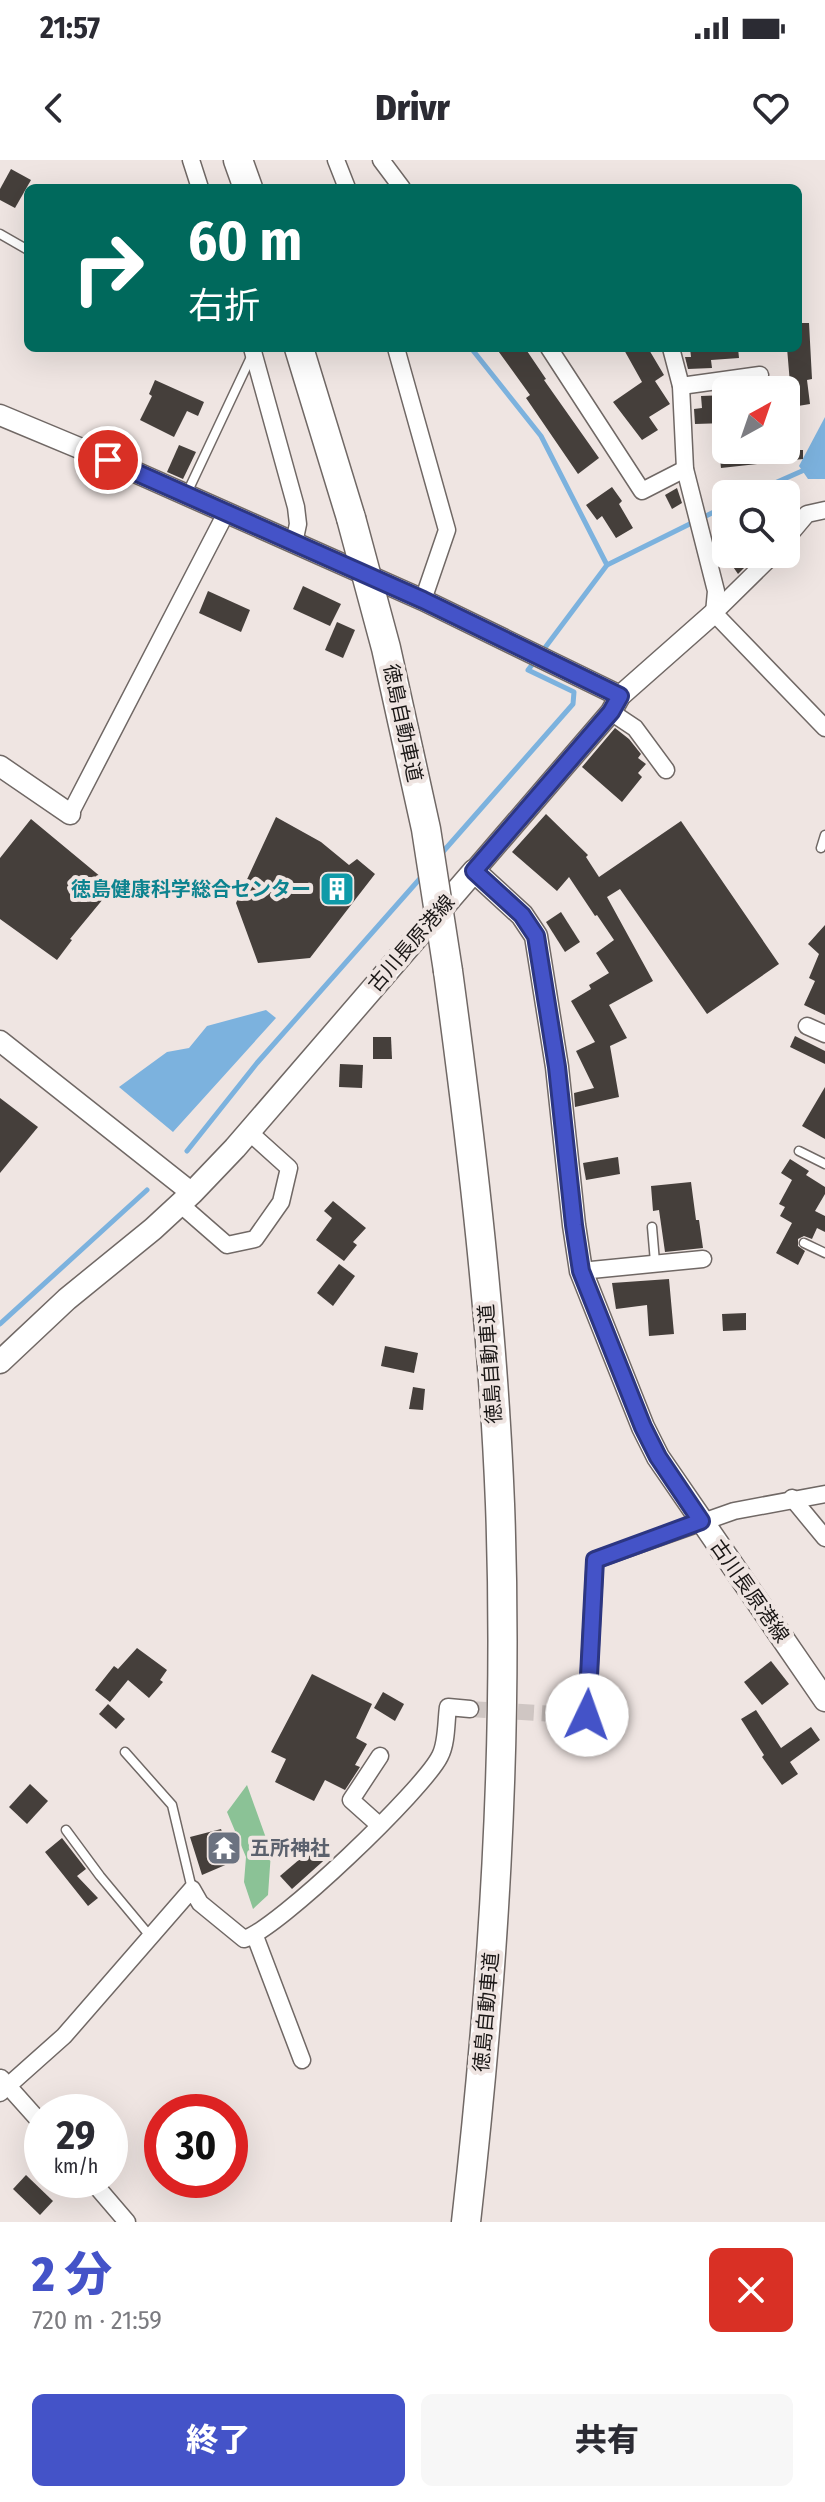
<!DOCTYPE html>
<html lang="ja">
<head>
<meta charset="utf-8">
<style>
  :root { --surface:#fff; --page:#f7f7f7; --text:#2b2b33; --muted:#7c7c81; --accent:#4453c8 }
  body { margin:0; font-family:"Fira Sans Condensed","Noto Sans JP",sans-serif; background:var(--page); color:var(--text); height:100vh; display:flex; flex-direction:column; font-size:30px; white-space:nowrap }
  * { box-sizing:border-box; margin:0 }
  p { font-size:26px; color:var(--muted) }
  .icon { flex:none; width:44px; height:44px; fill:none; stroke:currentColor; stroke-width:2; stroke-linecap:round; stroke-linejoin:round }
  .map { position:relative; height:2062px; overflow:hidden }
  .details { display:flex; flex-direction:column; background:var(--surface); flex:1 }
  .details>* { flex:none }
  .hud { position:absolute; left:24px; top:24px; width:778px; height:168px; border-radius:12px; box-shadow:0 8px 32px #0002; background:#00695c; color:#fff; overflow:hidden }
  .needle { width:52px; rotate:40deg }
  .controls { position:absolute; left:712px; top:216px; display:grid; gap:16px }
  .controls a { display:grid; place-items:center; width:88px; height:88px; border-radius:12px; background:var(--surface); box-shadow:0 8px 32px #0002; font-size:40px }
  .speed { position:absolute; left:24px; top:1934px; display:flex; gap:16px; font-size:40px; font-weight:700; text-align:center }
  .speed>* { display:grid; place-content:center; width:104px; height:104px; border-radius:50%; background:var(--surface); box-shadow:0 8px 32px #0002; line-height:1 }
  .speed small { font-size:20px; font-weight:400 }
  .speed .limit { border:12px solid #d22; background:#fff; color:#111 }
  .pin { position:absolute; display:grid; place-items:center; width:68px; height:68px; color:#fff; margin:-34px; border:4px solid #fff; border-radius:50%; box-shadow:0 2px 8px #0007 }
  .me { position:absolute; width:88px; margin:-44px; rotate:3deg; stroke-linejoin:round; filter:drop-shadow(0 0 6px #0008) }
  .turn { display:flex; align-items:center; gap:28px; height:168px; padding:0 32px; font-size:36px }
  .turn .icon { width:104px; height:104px; stroke-width:2.5 }
  .turn b { display:block; font-size:56px; line-height:68px }
  .round { display:grid; place-items:center; flex:none; width:84px; height:84px; border-radius:12px; background:var(--page) }
  .head { display:flex; align-items:center; justify-content:space-between; height:136px; padding:0 32px }
  h1 { font-size:48px; font-weight:800; line-height:60px; color:var(--accent) }
  .action { display:flex; gap:16px; margin-top:auto; padding:16px 32px }
  .action a { flex:1; height:92px; border-radius:12px; background:var(--accent); color:#fff; font-size:32px; font-weight:800; line-height:92px; text-align:center }
  .action a+a { background:var(--page); color:var(--text) }
  .status { display:flex; justify-content:space-between; align-items:center; height:56px; padding:0 40px; background:var(--surface); direction:ltr }
  .status svg { height:22px; fill:currentColor }
  header { display:flex; justify-content:space-between; align-items:center; height:104px; padding:0 32px; background:var(--surface); font-size:36px; font-weight:800 }
  .map>svg:first-child { display:block }
</style>
</head>
<body>
<div class="status"><b>21:57</b><svg viewBox="0 0 49 12"><path d="M0 12V9h3v3zM5 12V6h3v6zM10 12V3h3v9zM15 12V0h3v12zM26 1h20v11H26zM47 4h2v5h-2z"/></svg></div>
<header><svg class="icon" aria-label="back" viewBox="0 0 24 24"><path d="M15 5l-7 7 7 7"/></svg>Drivr<svg class="icon" aria-label="heart" viewBox="0 0 24 24"><path d="M12 20l-8-8c-3-5 5-10 8-4 3-6 11-1 8 4z"/></svg></header>
<div class="map">
<svg width="825" height="2062" viewBox="0 0 825 2062">
  <rect width="100%" height="100%" fill="#efe5e2"/>
  <polygon fill="#8bc296" points="247,1625 271,1692 268,1735 253,1749 244,1722 246,1697 227,1652"/>
  <g fill="#7cb2de">
    <polygon points="825,257 825,319 808,319 799,306"/>
    <polygon points="266,850 276,858 173,972 119,927 167,892 189,888 207,866"/>
  </g>
  <g fill="none" stroke-linecap="round" stroke-linejoin="round">
    <g stroke="#7cb2de" stroke-width="5">
      <polyline points="471,188 541,276 607,405"/>
      <polyline points="750,334 802,311"/>
      <polyline points="541,493 607,405 726,346"/>
      <polyline points="441,694 573,544 574,532 528,510 535,501"/>
      <polyline points="187,991 257,903 424,714"/>
      <polyline points="0,1164 147,1030"/>
    </g>
  </g>
  <g fill="#453f3b">
    <polygon points="11,9 31,20 15,48 0,40 0,29"/>
    <polygon points="798,163 809,163 812,219 807,220 810,244 792,247 787,188 798,188"/>
    <polygon points="496,188 525,188 546,219 544,220 599,298 578,314 526,238 530,235"/>
    <polygon points="623,188 648,188 664,215 655,221 670,244 649,257 658,270 642,280 613,242 642,222"/>
    <polygon points="690,188 738,188 739,198 711,200 712,208 688,209 685,197 691,197"/>
    <polygon points="155,220 204,242 198,256 187,251 174,277 140,260 152,236 149,234"/>
    <polygon points="726,235 726,263 695,264 694,249 702,248 701,236"/>
    <polygon points="179,285 196,292 183,319 167,312"/>
    <polygon points="719,290 803,290 803,299 721,308"/>
    <polygon points="612,327 622,341 619,344 633,368 616,378 602,356 597,360 586,345"/>
    <polygon points="677,328 682,343 672,349 665,335"/>
    <polygon points="722,363 726,371 726,394 758,394 738,414 714,379 712,369"/>
    <polygon points="303,426 341,444 330,466 293,449"/>
    <polygon points="208,431 250,450 241,472 199,453"/>
    <polygon points="337,462 355,470 343,498 325,490"/>
    <polygon points="615,568 629,579 641,594 638,598 646,604 638,613 642,617 622,642 582,607"/>
    <polygon points="546,654 588,695 586,697 599,717 681,661 779,804 707,854 620,729 607,737 653,821 609,845 627,878 610,886 619,937 575,947 574,933 594,928 576,891 595,882 571,841 591,829 589,825 609,813 596,793 614,780 597,755 595,756 569,717 557,731 512,692"/>
    <polygon points="276,657 321,682 349,705 357,699 375,714 310,798 258,803 236,743"/>
    <polygon points="31,659 113,727 70,779 72,780 57,800 0,759 0,698"/>
    <polygon points="561,752 580,782 565,792 546,762"/>
    <polygon points="825,765 825,855 804,845 815,821 809,818 819,794 808,784"/>
    <polygon points="795,876 825,891 825,904 790,887"/>
    <polygon points="373,877 391,877 392,899 373,899"/>
    <polygon points="340,904 363,905 362,928 339,927"/>
    <polygon points="825,927 825,979 802,966"/>
    <polygon points="0,938 38,967 0,1013"/>
    <polygon points="618,997 620,1014 586,1020 583,1003"/>
    <polygon points="790,999 809,1011 806,1015 825,1027 825,1034 815,1051 825,1056 825,1072 817,1068 812,1079 804,1076 798,1079 798,1086 805,1091 798,1105 776,1093 792,1063 780,1056 785,1047 779,1044 792,1020 781,1013"/>
    <polygon points="691,1022 696,1060 699,1060 703,1088 665,1092 659,1050 653,1051 651,1026"/>
    <polygon points="333,1041 366,1068 353,1082 357,1085 344,1101 316,1080 332,1058 324,1051"/>
    <polygon points="339,1104 355,1116 333,1146 317,1133"/>
    <polygon points="669,1119 674,1174 649,1176 647,1145 616,1149 612,1123"/>
    <polygon points="746,1153 746,1170 723,1171 722,1154"/>
    <polygon points="385,1186 418,1193 414,1213 381,1206"/>
    <polygon points="413,1227 425,1229 423,1250 409,1249"/>
    <polygon points="137,1488 167,1510 160,1520 163,1522 149,1538 128,1520 110,1542 95,1530 114,1506 118,1509"/>
    <polygon points="771,1501 789,1524 762,1545 744,1522"/>
    <polygon points="312,1514 372,1544 356,1578 367,1584 355,1605 360,1607 345,1630 325,1620 314,1641 275,1622 286,1599 271,1592"/>
    <polygon points="383,1532 404,1544 395,1561 374,1548"/>
    <polygon points="108,1544 125,1559 116,1569 99,1554"/>
    <polygon points="756,1550 781,1588 811,1567 820,1580 790,1602 798,1614 782,1625 762,1597 764,1595 741,1559"/>
    <polygon points="30,1624 48,1641 27,1664 9,1647"/>
    <polygon points="221,1669 225,1680 229,1678 237,1700 202,1715 190,1677"/>
    <polygon points="62,1678 86,1709 77,1716 98,1738 88,1746 45,1692"/>
    <polygon points="321,1681 331,1694 292,1729 280,1716"/>
    <polygon points="26,2015 53,2041 40,2055 13,2029"/>
  </g>
  <g fill="none" stroke-linecap="round" stroke-linejoin="round">
    <polyline stroke="#cfc6c3" stroke-width="16" stroke-dasharray="16 8" stroke-linecap="butt" points="470,1549 555,1554"/>
    <defs>
      <g id="service">
        <polyline points="0,74 28,90"/>
        <polyline points="187,333 251,197"/>
        <polyline points="821,688 825,675"/>
        <polyline points="799,991 825,1004"/>
        <polyline points="652,1067 655,1102"/>
        <polyline points="804,1083 825,1093"/>
        <polyline points="125,1592 172,1645 192,1729"/>
        <polyline points="66,1670 100,1716 150,1776"/>
      </g>
      <g id="minor">
        <polyline points="191,0 200,28"/>
        <polyline points="336,0 347,28"/>
        <polyline points="381,0 402,28"/>
        <polyline points="252,188 296,347 298,364 294,383"/>
        <polyline points="396,188 447,370 423,440"/>
        <polyline points="549,188 642,331 685,309"/>
        <polyline points="671,188 681,226 685,309 716,431 714,453"/>
        <polyline points="681,226 760,215"/>
        <polyline points="786,379 807,354 825,350"/>
        <polyline points="714,453 825,568"/>
        <polyline points="714,453 774,394"/>
        <polyline points="611,552 635,568 666,610"/>
        <polyline points="70,654 226,353"/>
        <polyline points="807,866 825,874"/>
        <polyline points="180,1044 227,1085 255,1079 281,1042 289,1008 249,972"/>
        <polyline points="581,1111 703,1099"/>
        <polyline points="792,1338 825,1378"/>
        <polyline points="555,1554 587,1555 595,1400 734,1351 825,1334"/>
        <polyline points="379,1665 351,1640 380,1596"/>
        <polyline points="255,1776 302,1900"/>
        <polyline points="1,1918 42,1964"/>
        <path d="M0,1933L64,1876L192,1729L200,1743L244,1779C277,1770 424,1629 440,1596C447,1583 446,1561 448,1547L470,1549"/>
        <polyline points="91,2020 127,2062"/>
      </g>
      <g id="tertiary">
        <polyline points="0,255 108,300 423,440 620,536"/>
        <polyline points="0,606 70,654"/>
        <polyline points="474,711 611,552 620,536 714,453"/>
        <polyline points="0,881 192,1033"/>
      </g>
      <polyline id="secondary" points="0,1202 67,1139 153,1069 192,1033 235,988 474,711 522,755 536,776 557,907 574,1065 581,1111 643,1267 658,1297 825,1540"/>
      <g id="motorway">
        <polyline points="238,0 248,28"/>
        <polyline points="299,188 351,358"/>
        <path d="M448,811C472,988 493,1166 500,1344C509,1584 493,1824 466,2062"/>
      </g>
    </defs>
    <use href="#service" stroke="#706865" stroke-width="11"/>
    <use href="#minor" stroke="#706865" stroke-width="19"/>
    <use href="#tertiary" stroke="#706865" stroke-width="23"/>
    <use href="#secondary" stroke="#706865" stroke-width="25"/>
    <use href="#motorway" stroke="#706865" stroke-width="31"/>
    <use href="#service" stroke="#fff" stroke-width="8"/>
    <use href="#minor" stroke="#fff" stroke-width="16"/>
    <use href="#tertiary" stroke="#fff" stroke-width="20"/>
    <use href="#secondary" stroke="#fff" stroke-width="22"/>
    <use href="#motorway" stroke="#fff" stroke-width="28"/>
    <defs>
      <polyline id="motorway-bridge" points="351,358 386,488 426,669 448,811"/>
    </defs>
    <use href="#motorway-bridge" stroke="#706865" stroke-width="31" stroke-linecap="butt"/>
    <use href="#motorway-bridge" stroke="#fff" stroke-width="28"/>
  </g>
  <g fill="none" stroke-linecap="round" stroke-linejoin="round">
    <defs>
      <polyline id="route" points="108,300 423,440 620,536 611,552 474,711 522,755 536,776 557,907 574,1065 581,1111 643,1267 658,1297 701,1361 595,1400 587,1555"/>
    </defs>
    <use href="#route" stroke="#2c3682" stroke-width="20"/>
    <use href="#route" stroke="#4453c8" stroke-width="14"/>
  </g>
  <defs>
    <symbol id="building-square" viewBox="-11 -11 22 22"><rect x="-9" y="-9" width="18" height="18" rx="4" fill="#0f9aa8" stroke="#efe5e2"/><path d="M-4-6H4V6H1V3H-1V6H-4ZM-2.5-4.3h1.7v1.8h-1.7ZM.8-4.3h1.7v1.8H.8ZM-2.5-1h1.7V.8h-1.7ZM.8-1h1.7V.8H.8Z" fill="#fff"/></symbol>
    <symbol id="temple-square" viewBox="-11 -11 22 22"><rect x="-9" y="-9" width="18" height="18" rx="4" fill="#6b7280" stroke="#efe5e2"/><path d="M0-6L5-2H3V0L6.5 2.5H4V6H1.5V3h-3V6H-4V2.5H-6.5L-3 0V-2H-5Z" fill="#fff"/></symbol>
  </defs>
  <g fill-rule="evenodd">
    <use href="#building-square" x="317" y="709" width="40" height="40"/>
    <use href="#temple-square" x="204" y="1668" width="40" height="40"/>
  </g>
  <g text-anchor="middle" stroke-width="8" stroke-linejoin="round" paint-order="stroke">
    <g font-size="20" fill="#191615" stroke="#efe5e2">
      <text transform="translate(403 563) rotate(78)" y="7">徳島自動車道</text>
      <text transform="translate(411 783) rotate(-49)" y="7">古川長原港線</text>
      <text transform="translate(490 1204) rotate(-94)" y="7">徳島自動車道</text>
      <text transform="translate(750 1431) rotate(55)" y="7">古川長原港線</text>
      <text transform="translate(486 1852) rotate(-85)" y="7">徳島自動車道</text>
    </g>
    <g font-size="20" font-weight="bold" fill="#0d838f" stroke="#efe5e2" text-anchor="end">
      <text x="311" y="736">徳島健康科学総合センター</text>
    </g>
    <g font-size="20" font-weight="bold" fill="#5b616d" stroke="#efe5e2" text-anchor="start">
      <text x="250" y="1695">五所神社</text>
    </g>
  </g>
</svg>
<div class="controls">
<a><svg class="needle" viewBox="-14 -14 28 28"><path d="M0-13l5 13h-10z" fill="#e53935"/><path d="M0 13l5-13h-10z" fill="#7c7c81"/></svg></a>
<a><svg class="icon" aria-label="search" viewBox="0 0 24 24"><circle cx="10" cy="10" r="6"/><path d="M15 15l6 6"/></svg></a>
</div>
<div class="speed"><div>29<small>km/h</small></div><div class="limit">30</div></div>
<div class="pin" style="left:108px;top:300px;background:#d93025"><svg class="icon" aria-label="arrive" viewBox="0 0 24 24"><path d="M6 21V4h12l-3 4 3 4H6"/></svg></div>
<svg class="me" style="left:587px;top:1555px" viewBox="-20 -20 40 40"><circle r="19" fill="#fff"/><path d="M0-13L10 11 0 6-10 11z" fill="#4453c8"/></svg>
<div class="hud">
<div class="turn"><svg class="icon" aria-label="right" viewBox="0 0 24 24"><path d="M7 20v-9h11M14 6l5 5-5 5"/></svg><div><b>60 m</b>右折</div></div>
</div>
</div>
<section class="details">
<div class="head"><div><h1>2 分</h1><p>720 m · 21:59</p></div><a class="round" style="background:#d93025;color:#fff"><svg class="icon" aria-label="close" viewBox="0 0 24 24"><path d="M6 6l12 12M18 6L6 18"/></svg></a></div>
<div class="action"><a>終了</a><a>共有</a></div>
</section>
</body>
</html>
